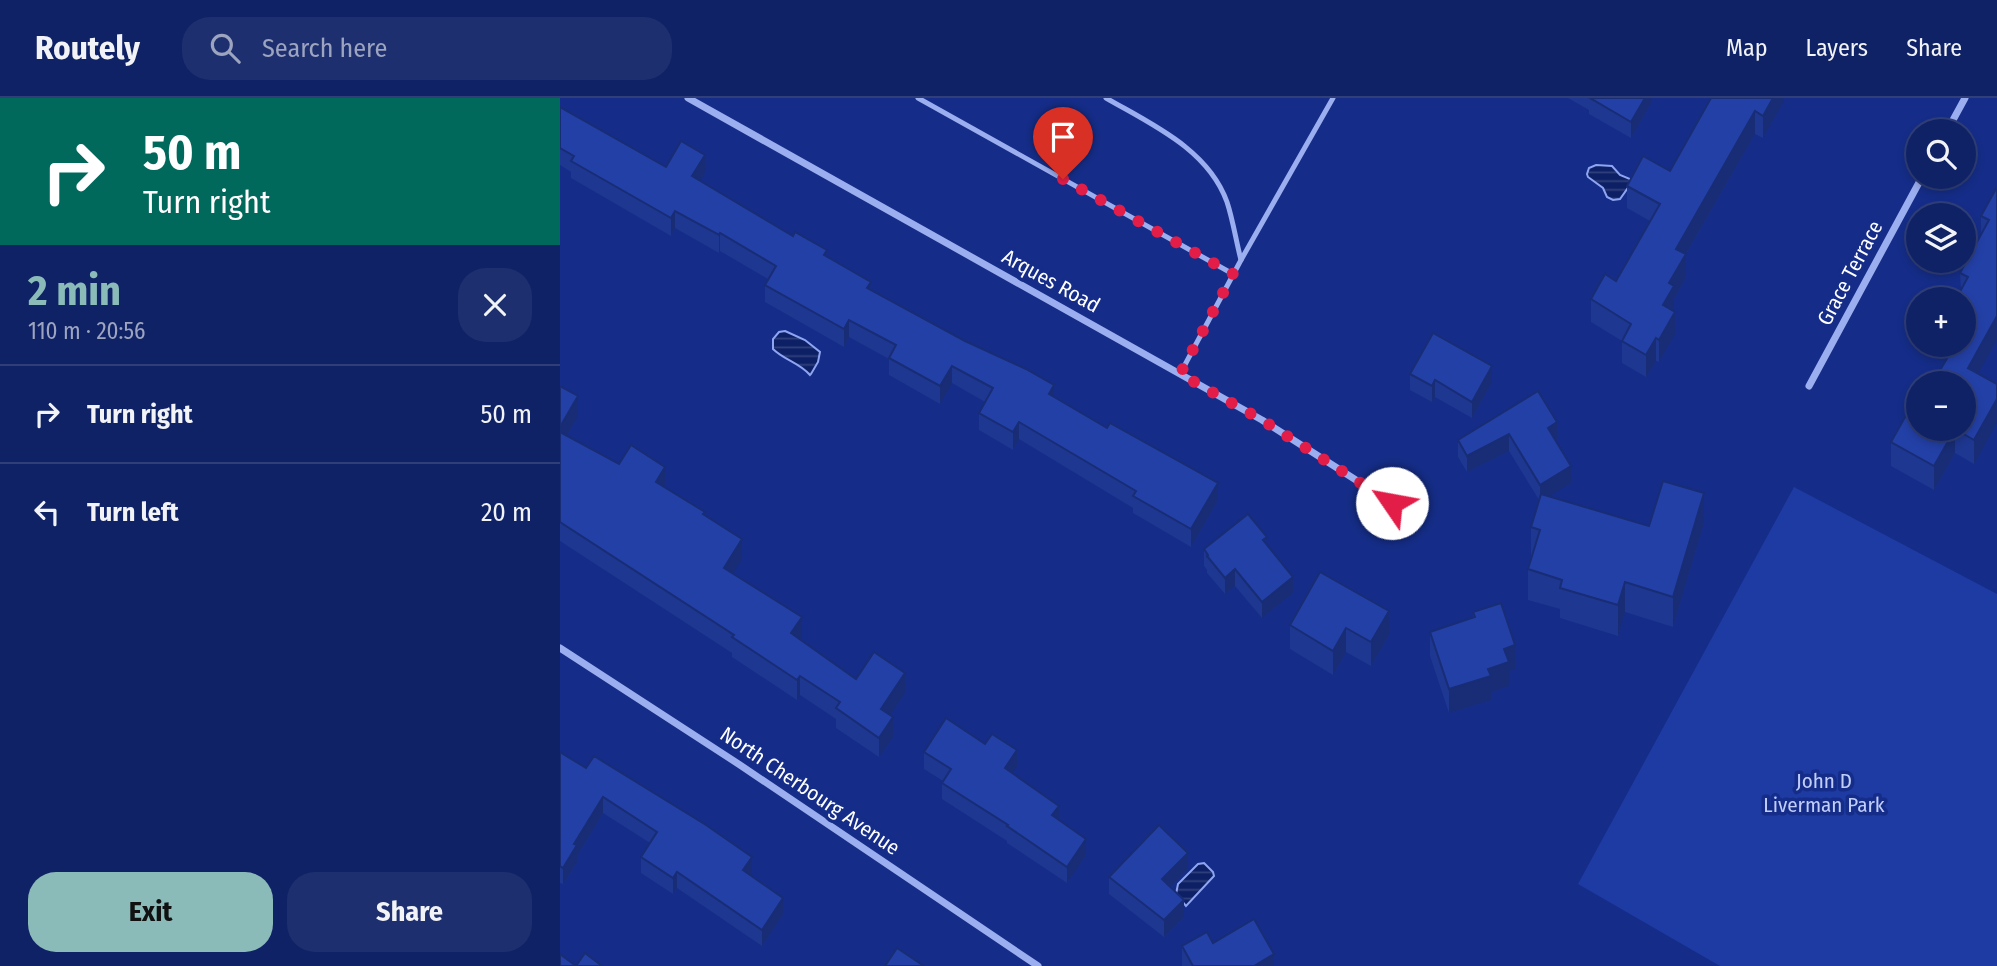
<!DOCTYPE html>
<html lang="en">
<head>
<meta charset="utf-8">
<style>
  :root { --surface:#102266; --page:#1e2f6f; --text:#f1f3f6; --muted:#9ca4bf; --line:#303f7a; --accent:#8bbbb9 }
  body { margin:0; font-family:"Fira Sans Condensed",sans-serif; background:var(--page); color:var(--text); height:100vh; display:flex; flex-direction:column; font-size:26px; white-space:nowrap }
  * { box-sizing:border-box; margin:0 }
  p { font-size:23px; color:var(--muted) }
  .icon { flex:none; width:38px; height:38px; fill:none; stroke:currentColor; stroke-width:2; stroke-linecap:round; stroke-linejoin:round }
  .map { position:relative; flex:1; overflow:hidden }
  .sheet { display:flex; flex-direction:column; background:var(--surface); width:560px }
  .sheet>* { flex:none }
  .guide { background:#00695c; color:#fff; overflow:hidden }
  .tools { position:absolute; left:1346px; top:21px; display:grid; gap:14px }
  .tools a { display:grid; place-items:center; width:70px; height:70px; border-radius:50%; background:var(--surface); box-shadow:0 4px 10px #0003,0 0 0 2px var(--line); font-size:35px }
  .pin { position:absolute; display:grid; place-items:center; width:60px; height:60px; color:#fff; margin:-72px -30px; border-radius:50% 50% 50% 0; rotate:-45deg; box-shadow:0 0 7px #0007 }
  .pin .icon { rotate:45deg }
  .me { position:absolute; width:77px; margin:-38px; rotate:303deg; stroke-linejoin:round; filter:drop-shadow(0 0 5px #0008) }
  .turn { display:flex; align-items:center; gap:24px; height:147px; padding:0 28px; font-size:32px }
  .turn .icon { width:91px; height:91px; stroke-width:2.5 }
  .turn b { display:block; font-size:49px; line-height:60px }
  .round { display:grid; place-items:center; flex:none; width:74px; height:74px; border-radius:28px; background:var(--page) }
  .overview { display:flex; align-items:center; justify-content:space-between; height:119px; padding:0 28px }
  h1 { font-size:42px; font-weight:700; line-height:52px; color:var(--accent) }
  .cta { display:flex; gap:14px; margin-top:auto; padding:14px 28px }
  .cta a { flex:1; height:80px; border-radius:28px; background:var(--accent); color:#111; font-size:28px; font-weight:700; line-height:80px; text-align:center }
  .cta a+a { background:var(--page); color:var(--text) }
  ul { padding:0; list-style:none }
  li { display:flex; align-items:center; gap:21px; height:98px; padding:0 28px; border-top:2px solid var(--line) }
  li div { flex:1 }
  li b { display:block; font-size:26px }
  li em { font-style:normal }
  header { display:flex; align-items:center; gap:42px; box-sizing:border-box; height:98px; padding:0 35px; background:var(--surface); border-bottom:2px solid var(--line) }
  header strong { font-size:33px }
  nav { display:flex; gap:38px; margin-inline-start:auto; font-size:24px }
  .search { width:490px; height:63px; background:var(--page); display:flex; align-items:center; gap:18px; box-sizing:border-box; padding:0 24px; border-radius:28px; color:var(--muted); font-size:26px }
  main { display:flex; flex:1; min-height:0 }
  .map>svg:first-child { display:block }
</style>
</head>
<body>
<header>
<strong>Routely</strong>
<div class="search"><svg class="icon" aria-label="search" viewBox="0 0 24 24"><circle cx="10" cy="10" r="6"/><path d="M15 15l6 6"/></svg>Search here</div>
<nav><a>Map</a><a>Layers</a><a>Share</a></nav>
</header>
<main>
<section class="sheet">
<div class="guide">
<div class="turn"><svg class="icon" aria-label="right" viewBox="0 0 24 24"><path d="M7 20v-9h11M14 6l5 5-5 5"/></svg><div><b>50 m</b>Turn right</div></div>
</div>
<div class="overview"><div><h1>2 min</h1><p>110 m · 20:56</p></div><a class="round"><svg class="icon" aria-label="close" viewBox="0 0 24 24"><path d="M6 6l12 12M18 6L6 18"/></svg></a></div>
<ul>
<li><svg class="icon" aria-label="right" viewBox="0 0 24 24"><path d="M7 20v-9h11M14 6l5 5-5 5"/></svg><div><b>Turn right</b></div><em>50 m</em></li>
<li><svg class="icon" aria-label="left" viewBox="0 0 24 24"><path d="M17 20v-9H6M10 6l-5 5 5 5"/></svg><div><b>Turn left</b></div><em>20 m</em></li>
</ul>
<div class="cta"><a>Exit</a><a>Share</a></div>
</section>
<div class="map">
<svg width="1437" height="868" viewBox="0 0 1437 868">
  <defs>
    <pattern id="water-rules" width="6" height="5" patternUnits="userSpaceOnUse" patternTransform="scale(1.75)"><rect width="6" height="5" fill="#0d1f65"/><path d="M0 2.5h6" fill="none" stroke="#31417c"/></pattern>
  </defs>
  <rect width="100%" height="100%" fill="#152d88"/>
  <polygon fill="#1d3ba2" points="1234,389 1437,496 1437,868 1160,868 1018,786"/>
  <g fill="url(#water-rules)" stroke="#8da5f2" stroke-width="2">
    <polygon points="1036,67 1052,68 1060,77 1070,81 1072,84 1060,101 1053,102 1047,99 1043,90 1028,79 1027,76 1029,70"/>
    <path d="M225,233L245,242L260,254L258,264L251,276L250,277C240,265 224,262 213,251V241L219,234Z"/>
    <polygon points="644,765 653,774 654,778 626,808 616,796 618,786 638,766"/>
  </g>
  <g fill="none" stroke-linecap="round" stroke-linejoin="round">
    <g stroke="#9baeef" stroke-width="5">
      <polyline points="358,0 673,176"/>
      <path d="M546,0C591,26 648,51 667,104C673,122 676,143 681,162"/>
      <polyline points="620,276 681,162 773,0"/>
    </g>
    <g stroke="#9baeef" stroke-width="7">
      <polyline points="128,0 702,322 832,405"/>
      <polyline points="1387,33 1405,0"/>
      <polyline points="1249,288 1362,79"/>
      <polyline points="0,550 180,667 478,868"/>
    </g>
  </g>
  <g fill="#1e3790">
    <polygon points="1008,0 1092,0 1092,3 1071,40 1029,16 1029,12"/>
    <polygon points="1151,0 1224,0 1224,3 1203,40 1195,36 1126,156 1126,179 1114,201 1114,210 1112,212 1115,236 1099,264 1096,263 1086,279 1062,265 1062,243 1031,224 1031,201 1056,183 1090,123 1067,110 1067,88 1110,73"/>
    <polygon points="0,9 106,69 145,75 140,83 267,159 311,192 494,299 658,402 631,449 573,415 573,410 459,341 453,352 419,332 419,315 425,304 392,285 380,306 329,277 329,261 289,239 284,249 205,204 205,187 208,181 160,153 159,155 115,130 111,138 11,80 11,74 0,67"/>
    <polygon points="1437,89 1437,242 1418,275 1414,366 1395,355 1374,392 1331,368 1331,344 1373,284 1388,259 1380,254 1380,247 1404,247 1400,175 1421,137 1421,118"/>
    <polygon points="850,276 932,284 912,320 875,299 872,304 850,292"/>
    <polygon points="0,288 18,318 7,337 59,366 105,389 105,390 145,417 182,461 173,475 242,539 240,541 296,581 345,595 330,617 333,639 319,659 276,630 276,621 240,597 237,602 172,559 172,555 0,443"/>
    <polygon points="978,293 997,341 995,342 1011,385 989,398 1089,428 1144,425 1113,529 1065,514 1058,538 1000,520 1000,511 968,502 968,471 972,460 971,460 971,429 979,402 949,353 907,374 898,359 898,342"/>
    <polygon points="644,451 733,495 702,520 675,488 665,496 647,475 647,472 644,468"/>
    <polygon points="760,474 829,537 811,568 786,554 773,577 730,551 730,527"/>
    <polygon points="913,514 955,571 949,573 949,588 931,594 931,602 889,615 870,558 870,534 913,520"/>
    <polygon points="0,654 192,775 190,778 223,816 202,848 117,790 113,796 81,775 81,759 90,745 43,715 17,758 17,764 3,786 0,785"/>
    <polygon points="364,654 457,668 452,675 499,721 526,757 507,785 447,745 447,743 382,701 382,685 383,683 364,671"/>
    <polygon points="628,771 611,789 624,819 604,839 549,796 549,779"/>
    <polygon points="653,845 714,868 622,868 622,848"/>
  </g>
  <g fill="#182d75">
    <polygon points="1085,0 1092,0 1092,3 1071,40 1071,24"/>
    <polygon points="1213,0 1224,0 1224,3 1203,40 1203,18"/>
    <polygon points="1195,13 1195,36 1116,173 1116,151"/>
    <polygon points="145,57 145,75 132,96 132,78"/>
    <polygon points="115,113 115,130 111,138 111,120"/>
    <polygon points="160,135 160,153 159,155 159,137"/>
    <polygon points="1126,156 1126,179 1114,201 1114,210 1103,229 1103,207 1109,185"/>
    <polygon points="1115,214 1115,236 1099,264 1099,242"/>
    <polygon points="1437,218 1437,242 1408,294 1408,270"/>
    <polygon points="289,222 289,239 284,249 284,231"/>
    <polygon points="1096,240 1096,263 1086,279 1086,257"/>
    <polygon points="392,268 392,285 380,306 380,288"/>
    <polygon points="932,268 932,284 912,320 912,304"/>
    <polygon points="875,282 875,299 872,304 872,288"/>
    <polygon points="494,287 494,305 489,296"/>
    <polygon points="18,298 18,318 0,349 0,329"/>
    <polygon points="1437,301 1437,325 1414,366 1414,342"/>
    <polygon points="459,324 459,341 453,352 453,334"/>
    <polygon points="997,324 997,341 988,347 988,330"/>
    <polygon points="1395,331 1395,355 1374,392 1374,368"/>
    <polygon points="949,336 949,353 907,374 907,358"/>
    <polygon points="1011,368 1011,385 980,404 980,387"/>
    <polygon points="105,369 105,389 96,404 96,384"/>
    <polygon points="658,385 658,402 631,449 631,431"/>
    <polygon points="1144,395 1144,425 1113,529 1113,499"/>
    <polygon points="182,441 182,461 164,490 164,470"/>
    <polygon points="675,471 675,488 665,496 665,480"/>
    <polygon points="733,479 733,495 702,520 702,504"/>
    <polygon points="1065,484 1065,514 1058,538 1058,507"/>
    <polygon points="829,513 829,537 811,568 811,544"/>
    <polygon points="242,519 242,539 231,555 231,535"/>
    <polygon points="786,530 786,554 773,577 773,553"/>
    <polygon points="955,547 955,571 949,573 949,588 931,594 931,602 889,615 889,591 928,571 944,551"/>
    <polygon points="345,575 345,595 321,631 321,611"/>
    <polygon points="240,578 240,597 237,602 237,582"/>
    <polygon points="333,619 333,639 319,659 319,640"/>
    <polygon points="457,652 457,668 445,687 445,670"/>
    <polygon points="43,699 43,715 17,758 17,764 3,786 3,770 14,746"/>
    <polygon points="499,708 499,724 492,717"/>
    <polygon points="526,741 526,757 507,785 507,769"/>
    <polygon points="628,755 628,771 602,798 602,781"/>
    <polygon points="192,759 192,775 183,789 183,772"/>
    <polygon points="117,774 117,790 113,796 113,780"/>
    <polygon points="223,800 223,816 202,848 202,832"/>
    <polygon points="624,802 624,819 604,839 604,822"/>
    <polygon points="714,856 714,868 694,868"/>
  </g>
  <g fill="#2340a7" stroke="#182d75" stroke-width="2">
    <polygon points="1030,0 1085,0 1071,24"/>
    <polygon points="1151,0 1213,0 1203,18 1195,13 1116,151 1126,156 1109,185 1114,188 1103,207 1115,214 1099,242 1096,240 1086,257 1062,243 1071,226 1031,201 1045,176 1056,183 1100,106 1067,88 1083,58 1110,73"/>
    <polygon points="0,9 106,69 121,43 145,57 132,78 233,138 235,134 267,152 264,157 311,184 307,190 405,243 466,271 494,287 489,296 547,330 550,325 658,385 631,431 573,398 576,393 459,324 453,334 419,315 433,290 392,268 380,288 329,260 336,247 289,222 284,231 205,187 216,168 160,135 159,137 115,113 111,120 11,63 14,58 0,50"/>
    <polygon points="1437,89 1437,218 1408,270 1437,286 1437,301 1414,342 1395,331 1374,368 1331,344 1358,296 1358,331 1404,331 1404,285 1364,285 1367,281 1373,284 1395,247 1404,247 1404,201 1396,201 1408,179 1400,175 1429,122 1421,118"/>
    <polygon points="873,235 932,268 912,304 875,282 872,288 850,276"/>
    <polygon points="0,288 18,298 0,329"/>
    <polygon points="978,293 997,324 988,330 1011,368 980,387 949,336 907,358 898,342"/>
    <polygon points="0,334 59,366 71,347 105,369 96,384 145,414 143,416 182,441 164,470 242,519 231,535 296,581 314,554 345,575 321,611 333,619 319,640 276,610 280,604 240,578 237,582 172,539 174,537 0,424"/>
    <polygon points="1103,383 1144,395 1113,499 1065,484 1058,507 1000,490 1002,482 968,471 980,432 971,429 981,396 1089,428"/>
    <polygon points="688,416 707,439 703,442 733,479 702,504 675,471 665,480 647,458 648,457 644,451"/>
    <polygon points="760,474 829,513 811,544 786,530 773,553 730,527"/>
    <polygon points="941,505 955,547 944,551 949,564 928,571 931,578 889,591 870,534 915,519 913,514"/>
    <polygon points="386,620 425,646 432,636 457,652 445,670 499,708 492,717 526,741 507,769 447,728 448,727 382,685 391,671 364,654"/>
    <polygon points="0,654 26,670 34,658 146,727 192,759 183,772 223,800 202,832 117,774 113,780 81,759 97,734 43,699 14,746 17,747 3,770 0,768"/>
    <polygon points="599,727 628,755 602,781 624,802 604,822 549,779"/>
    <polygon points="694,821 714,856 694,868 633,868 622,848 647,834 653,845"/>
    <polygon points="337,850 364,868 325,868"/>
    <polygon points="25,855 42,868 0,868 0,856 16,868"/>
  </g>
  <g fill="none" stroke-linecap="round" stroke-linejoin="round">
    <polyline stroke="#e11d48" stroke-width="12" stroke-dasharray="0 21.6" points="503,81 673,176 620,276 702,322 832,405"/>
  </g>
  <g text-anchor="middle" stroke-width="7" stroke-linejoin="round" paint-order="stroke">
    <g font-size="21" fill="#fff" stroke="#152d88">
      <text transform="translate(1290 175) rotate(-62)" y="7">Grace Terrace</text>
      <text transform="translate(491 183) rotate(29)" y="7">Arques Road</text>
      <text transform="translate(250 693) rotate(34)" y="7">North Cherbourg Avenue</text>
    </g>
    <g font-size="21" fill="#c1cefb" stroke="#152d88">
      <text x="1264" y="690">John D<tspan x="1264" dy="24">Liverman Park</tspan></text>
    </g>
  </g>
</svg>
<div class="tools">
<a><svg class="icon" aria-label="search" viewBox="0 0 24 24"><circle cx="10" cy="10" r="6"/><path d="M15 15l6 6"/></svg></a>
<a><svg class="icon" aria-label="layers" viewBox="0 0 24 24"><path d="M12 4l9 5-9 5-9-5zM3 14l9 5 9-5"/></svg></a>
<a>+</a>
<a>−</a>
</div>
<div class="pin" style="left:503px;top:81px;background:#d93025"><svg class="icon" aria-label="arrive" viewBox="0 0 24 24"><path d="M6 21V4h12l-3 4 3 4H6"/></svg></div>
<svg class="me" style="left:832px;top:405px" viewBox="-20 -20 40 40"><circle r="19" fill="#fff"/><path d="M0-13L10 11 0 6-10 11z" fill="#e11d48"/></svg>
</div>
</main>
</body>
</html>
